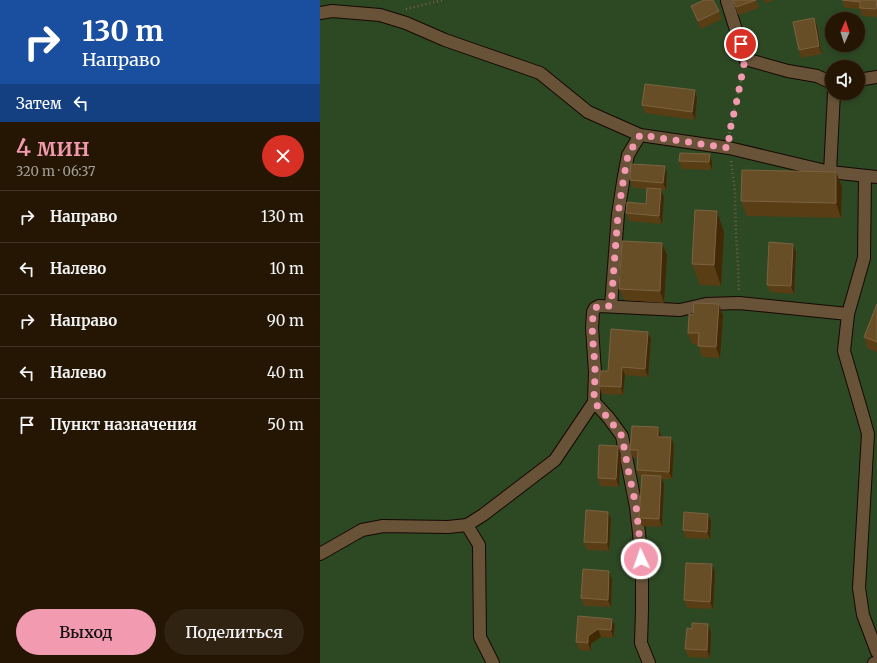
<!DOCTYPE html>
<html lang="ru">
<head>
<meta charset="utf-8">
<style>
  :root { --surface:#241603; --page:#302312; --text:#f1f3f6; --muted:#a39f9a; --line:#413525; --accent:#f29ab0 }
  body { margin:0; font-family:Merriweather,serif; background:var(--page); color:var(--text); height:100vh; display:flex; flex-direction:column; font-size:15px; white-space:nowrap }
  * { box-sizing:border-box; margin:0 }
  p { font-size:13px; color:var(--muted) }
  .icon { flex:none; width:22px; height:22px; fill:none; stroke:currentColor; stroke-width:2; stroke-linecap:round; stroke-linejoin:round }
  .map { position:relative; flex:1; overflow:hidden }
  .sheet { display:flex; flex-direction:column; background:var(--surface); width:320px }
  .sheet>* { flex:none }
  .top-card { background:#1a4fa0; color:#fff; overflow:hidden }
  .needle { width:26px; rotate:3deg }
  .buttons { position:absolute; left:505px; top:12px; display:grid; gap:8px }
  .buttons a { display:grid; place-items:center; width:40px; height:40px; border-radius:50%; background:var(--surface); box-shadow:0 2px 6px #0003,0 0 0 1px var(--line); font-size:20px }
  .pin { position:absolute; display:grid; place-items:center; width:34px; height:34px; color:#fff; margin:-17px; border:2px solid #fff; border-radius:50%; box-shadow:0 1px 4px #0007 }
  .me { position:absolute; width:44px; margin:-22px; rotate:357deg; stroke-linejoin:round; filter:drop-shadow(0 0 3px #0008) }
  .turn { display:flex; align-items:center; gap:14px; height:84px; padding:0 16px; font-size:18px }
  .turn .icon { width:52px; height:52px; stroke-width:2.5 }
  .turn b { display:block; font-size:28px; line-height:34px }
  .then { display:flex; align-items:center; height:38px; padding:0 16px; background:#0003; gap:8px; font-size:15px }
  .round { display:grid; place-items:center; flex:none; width:42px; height:42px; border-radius:21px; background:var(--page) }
  .summary { display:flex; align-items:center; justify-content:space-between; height:68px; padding:0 16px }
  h1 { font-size:24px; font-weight:600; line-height:30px; color:var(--accent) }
  .button { display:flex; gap:8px; margin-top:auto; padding:8px 16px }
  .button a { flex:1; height:46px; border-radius:24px; background:var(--accent); color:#111; font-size:16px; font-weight:600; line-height:46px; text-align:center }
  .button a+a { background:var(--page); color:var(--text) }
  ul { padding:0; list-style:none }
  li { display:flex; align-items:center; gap:12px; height:52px; padding:0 16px; border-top:1px solid var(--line) }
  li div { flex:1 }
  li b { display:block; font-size:15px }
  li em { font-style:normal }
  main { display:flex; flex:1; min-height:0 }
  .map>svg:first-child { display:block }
</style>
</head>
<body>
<main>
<section class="sheet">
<div class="top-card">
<div class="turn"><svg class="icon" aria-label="right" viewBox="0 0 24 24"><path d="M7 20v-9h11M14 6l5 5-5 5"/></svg><div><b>130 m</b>Направо</div></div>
<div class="then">Затем<svg class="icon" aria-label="left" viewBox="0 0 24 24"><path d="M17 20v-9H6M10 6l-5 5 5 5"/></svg></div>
</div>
<div class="summary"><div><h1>4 мин</h1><p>320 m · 06:37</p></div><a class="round" style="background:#d93025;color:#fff"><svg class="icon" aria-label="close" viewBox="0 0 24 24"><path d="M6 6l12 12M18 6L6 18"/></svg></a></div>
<ul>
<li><svg class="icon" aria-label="right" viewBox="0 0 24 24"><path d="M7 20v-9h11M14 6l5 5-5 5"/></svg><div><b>Направо</b></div><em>130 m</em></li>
<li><svg class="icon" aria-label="left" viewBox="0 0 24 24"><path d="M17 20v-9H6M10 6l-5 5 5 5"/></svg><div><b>Налево</b></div><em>10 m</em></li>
<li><svg class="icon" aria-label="right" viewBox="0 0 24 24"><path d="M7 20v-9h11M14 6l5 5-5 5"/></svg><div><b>Направо</b></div><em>90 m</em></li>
<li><svg class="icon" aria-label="left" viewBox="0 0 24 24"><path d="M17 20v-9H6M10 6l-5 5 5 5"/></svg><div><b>Налево</b></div><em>40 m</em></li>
<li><svg class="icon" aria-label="arrive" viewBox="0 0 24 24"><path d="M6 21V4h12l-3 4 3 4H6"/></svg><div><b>Пункт назначения</b></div><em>50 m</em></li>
</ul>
<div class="button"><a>Выход</a><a>Поделиться</a></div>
</section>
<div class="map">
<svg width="557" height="663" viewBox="0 0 557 663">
  <rect width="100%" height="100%" fill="#301e04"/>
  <path fill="#2d4924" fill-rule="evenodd" d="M0,0H557V663H0ZM512,19H538V45H512ZM512,67H538V93H512Z"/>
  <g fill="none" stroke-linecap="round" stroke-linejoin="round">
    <defs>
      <g id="minor">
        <polyline points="407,1 425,59 468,71 497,76 512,83"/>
        <polyline points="0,13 12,11 60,15 86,23 125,40 220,73 268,112 320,135 409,148 510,172 557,177"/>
        <polyline points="538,80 557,77"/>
        <polyline points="510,172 514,93"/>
        <polyline points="545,176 544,258 528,314 524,351 543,416 548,434 539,588 543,615 557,652"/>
        <polyline points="291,306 298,214 304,176 308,155 320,135"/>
        <polyline points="274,402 288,417 302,436 316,507 319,533 322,572 322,610 321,643 329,663"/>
        <polyline points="147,525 159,545 160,637 173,663"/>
        <polyline points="0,554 42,530 63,526 128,527 147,525 163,515 235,460 274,402 275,372 272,328 273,312 275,308 279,306 360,310 386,304 419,303 528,314"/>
        <polyline points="554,663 557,663"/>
      </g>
    </defs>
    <use href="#minor" stroke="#170700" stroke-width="14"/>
    <g stroke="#71614b" stroke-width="2.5" stroke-dasharray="1 3" stroke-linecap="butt">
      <polyline points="86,9 123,0"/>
      <polyline points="409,137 409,134 423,71"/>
      <polyline points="411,161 415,191 416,235 418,263 419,292"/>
    </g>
    <use href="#minor" stroke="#685339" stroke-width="12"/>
  </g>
  <g fill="#593d14">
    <polygon points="413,0 436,0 439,8 418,15"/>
    <polygon points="444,0 455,0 445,3"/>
    <polygon points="522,0 557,0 557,17 542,16 540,9 525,8"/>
    <polygon points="371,6 399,11 402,19 381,29 374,14"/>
    <polygon points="494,18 497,26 502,54 481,58 479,50"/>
    <polygon points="375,90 377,98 375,120 325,113 322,105"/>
    <polygon points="359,161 392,162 392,170 362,169"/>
    <polygon points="516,172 522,187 521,218 427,216 421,201"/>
    <polygon points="347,174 346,190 341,190 344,197 342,224 309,221 306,213 326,204 327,189 313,188 310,180"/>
    <polygon points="404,232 401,286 380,285 372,264"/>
    <polygon points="342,243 347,255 344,303 304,300 299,289"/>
    <polygon points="476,252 474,294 450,292 447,285"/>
    <polygon points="557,304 557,352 548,349 544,337"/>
    <polygon points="403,316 400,358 382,357 378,345 372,344 368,333"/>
    <polygon points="328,332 331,339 328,377 305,375 303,395 282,394 279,386 288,371"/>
    <polygon points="338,427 341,435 341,437 354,445 352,479 342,479 344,484 342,527 322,526 319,518 322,478 319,477 317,470 317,458 313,458 310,450"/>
    <polygon points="298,446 301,454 299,487 280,486 278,478"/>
    <polygon points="288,512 291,519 289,551 267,550 264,542"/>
    <polygon points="391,521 390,539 366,538 363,530"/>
    <polygon points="395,572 393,609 367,608 364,600"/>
    <polygon points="292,579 291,607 264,606 261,598"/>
    <polygon points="258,616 295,626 293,638 281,637 271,644 271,651 259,650 256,642"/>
    <polygon points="372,629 391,632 390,658 368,657 365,649"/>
  </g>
  <g fill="#422905">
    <polygon points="494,18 497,26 502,54 499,46"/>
    <polygon points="375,90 377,98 375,120 372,112"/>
    <polygon points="390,154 392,162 392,170 389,162"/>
    <polygon points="345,166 347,174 346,190 343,183"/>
    <polygon points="516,172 522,187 521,218 516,203"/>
    <polygon points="341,189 344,197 342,224 339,216"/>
    <polygon points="397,211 404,232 401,286 394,265"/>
    <polygon points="342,243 347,255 344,303 340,291"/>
    <polygon points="473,244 476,252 474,294 471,286"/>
    <polygon points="399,304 403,316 400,358 396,347"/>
    <polygon points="328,332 331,339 328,377 325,369"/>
    <polygon points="302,367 305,375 303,395 301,387"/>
    <polygon points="338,427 341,435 340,445 338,437"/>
    <polygon points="351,437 354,445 352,479 349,472"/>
    <polygon points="298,446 301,454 299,487 296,479"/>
    <polygon points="341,476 344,484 342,527 339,519"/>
    <polygon points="288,512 291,519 289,551 287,543"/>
    <polygon points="388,514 391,521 390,539 387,532"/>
    <polygon points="392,564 395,572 393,609 390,602"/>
    <polygon points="289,571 292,579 291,607 288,600"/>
    <polygon points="292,619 295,626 293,638 291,630"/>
    <polygon points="388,624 391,632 390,658 387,650"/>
    <polygon points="278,629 281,637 271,644 271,651 268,643 268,636"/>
  </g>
  <g fill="#684e27" stroke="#7b6341">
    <polygon points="384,0 393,0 399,11 378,21 371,6"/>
    <polygon points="413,0 436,0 416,7"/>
    <polygon points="522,0 557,0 556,9 540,8 540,2"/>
    <polygon points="494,18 499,46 479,50 473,22"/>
    <polygon points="325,84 375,90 372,112 322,105"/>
    <polygon points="360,153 390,154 389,162 359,161"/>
    <polygon points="311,164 345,166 343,183 310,180"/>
    <polygon points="422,170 516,172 516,203 421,201"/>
    <polygon points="327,188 341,189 339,216 306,213 307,202 326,204"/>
    <polygon points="375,210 397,211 394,265 372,264"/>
    <polygon points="302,241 342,243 340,291 299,289"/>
    <polygon points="449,242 473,244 471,286 447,285"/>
    <polygon points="374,303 399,304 396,347 378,346 379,333 368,333 369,314 373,315"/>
    <polygon points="557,304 557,342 544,337"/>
    <polygon points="291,329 328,332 325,369 302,367 301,387 279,386 280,371 288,371"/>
    <polygon points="312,426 338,427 338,437 351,437 349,472 317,470 318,450 310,450"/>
    <polygon points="279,445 298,446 296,479 278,478"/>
    <polygon points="322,475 341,476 339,519 319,518"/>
    <polygon points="266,510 288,512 287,543 264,542"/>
    <polygon points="364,512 388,514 387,532 363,530"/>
    <polygon points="366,563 392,564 390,602 364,600"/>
    <polygon points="263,569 289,571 288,600 261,598"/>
    <polygon points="258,616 292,619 291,630 278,629 268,636 268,643 256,642"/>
    <polygon points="372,623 388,624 387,650 365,649 367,628 372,629"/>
  </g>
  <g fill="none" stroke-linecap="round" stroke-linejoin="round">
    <path stroke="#f29ab0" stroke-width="7" stroke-dasharray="0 12.6" d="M321,559L319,533L316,506L308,469L302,436L288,418L274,402C274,392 275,381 275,371C275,353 269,324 275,308L279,306H291L298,214L304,176L308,155L320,135L409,148V134L417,100L425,59L421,44"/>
  </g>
</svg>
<div class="buttons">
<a><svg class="needle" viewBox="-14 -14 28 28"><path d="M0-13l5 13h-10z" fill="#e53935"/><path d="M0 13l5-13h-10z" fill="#a39f9a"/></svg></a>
<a><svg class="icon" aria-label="sound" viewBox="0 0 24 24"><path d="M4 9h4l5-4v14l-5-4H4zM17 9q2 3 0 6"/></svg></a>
</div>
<div class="pin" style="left:421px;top:44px;background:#d93025"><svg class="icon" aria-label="arrive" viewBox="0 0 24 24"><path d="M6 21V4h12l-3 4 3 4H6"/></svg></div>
<svg class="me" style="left:321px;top:559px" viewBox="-20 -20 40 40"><circle r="17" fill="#f29ab0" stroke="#fff" stroke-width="3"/><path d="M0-11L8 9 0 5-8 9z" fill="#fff"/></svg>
</div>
</main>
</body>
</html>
